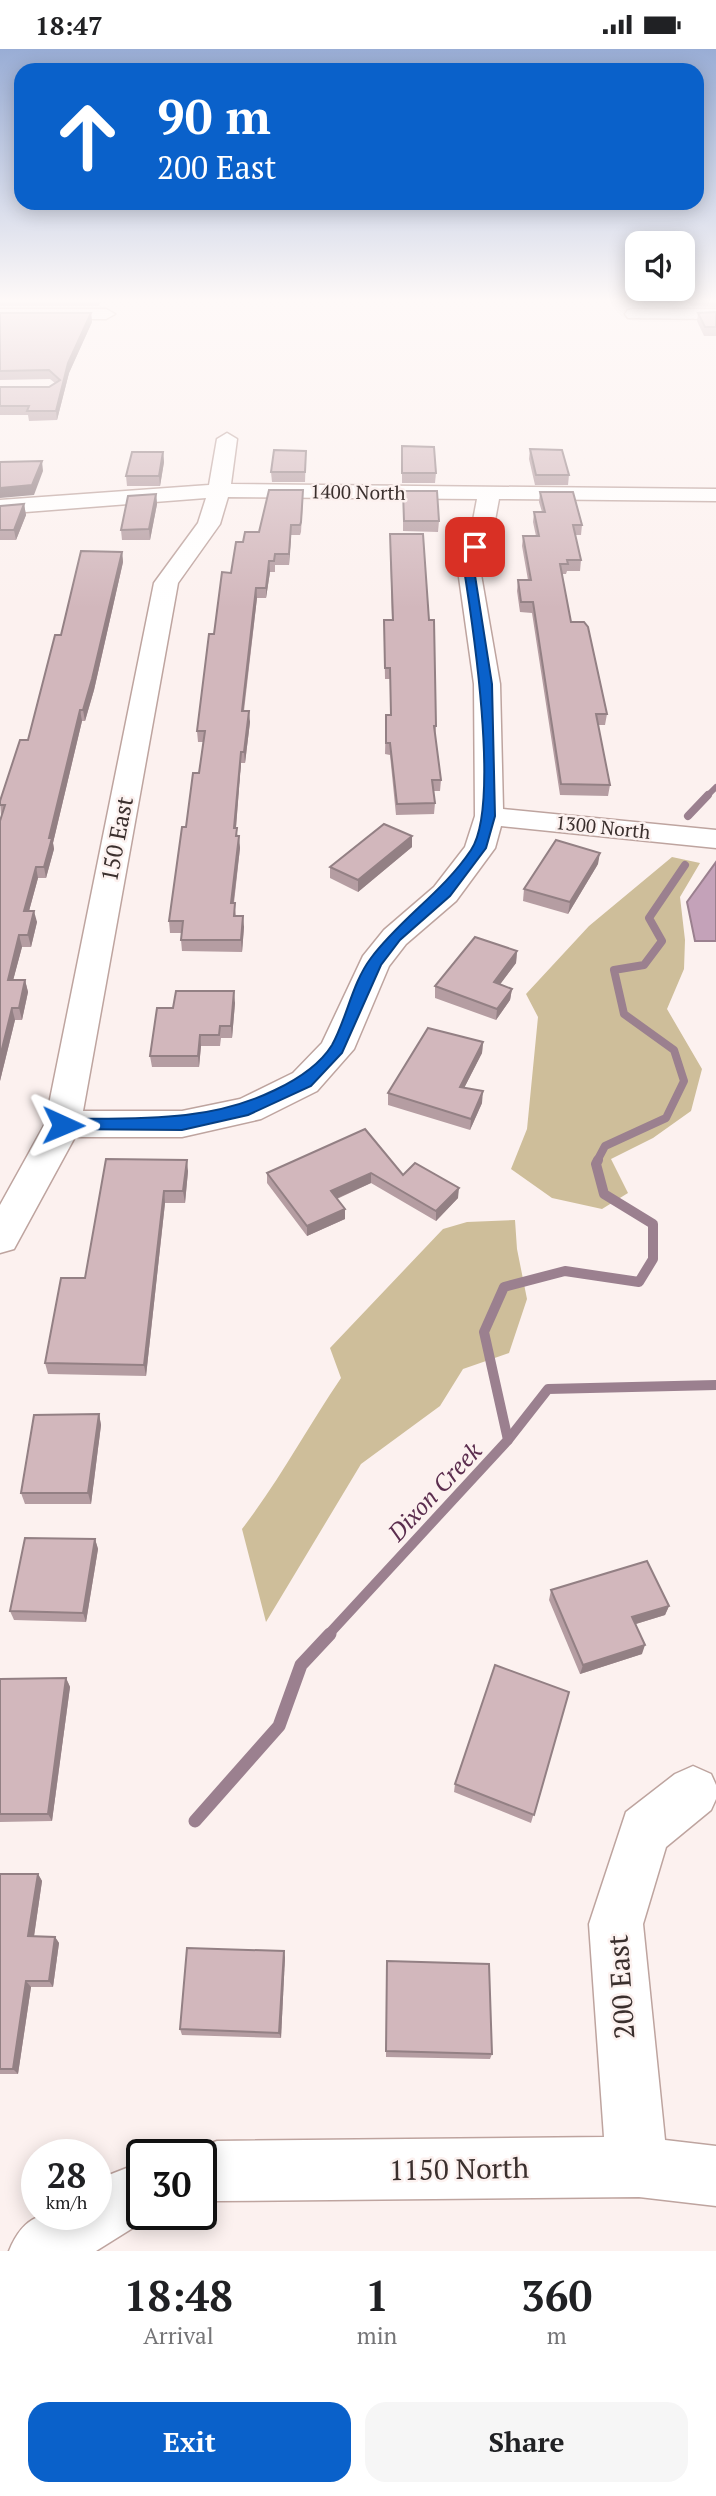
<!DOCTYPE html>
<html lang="en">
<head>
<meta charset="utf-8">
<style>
  :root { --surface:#fff; --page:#f6f6f6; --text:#202124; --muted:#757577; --accent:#0a61ca }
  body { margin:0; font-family:"PT Serif",serif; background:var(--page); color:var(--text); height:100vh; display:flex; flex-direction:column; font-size:26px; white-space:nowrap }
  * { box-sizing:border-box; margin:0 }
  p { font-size:23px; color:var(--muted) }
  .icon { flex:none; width:38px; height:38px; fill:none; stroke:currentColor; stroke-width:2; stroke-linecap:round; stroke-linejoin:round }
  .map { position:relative; height:2202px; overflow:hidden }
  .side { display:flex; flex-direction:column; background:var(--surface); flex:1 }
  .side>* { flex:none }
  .banner { position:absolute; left:14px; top:14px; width:690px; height:147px; border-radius:21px; box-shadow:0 4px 18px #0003; background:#0a61ca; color:#fff; overflow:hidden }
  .controls { position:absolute; left:625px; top:182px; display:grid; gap:14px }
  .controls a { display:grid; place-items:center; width:70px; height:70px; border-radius:14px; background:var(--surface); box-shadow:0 4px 18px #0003; font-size:35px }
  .speed { position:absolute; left:21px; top:2090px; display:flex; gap:14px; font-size:35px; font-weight:700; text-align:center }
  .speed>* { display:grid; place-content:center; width:91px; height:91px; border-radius:50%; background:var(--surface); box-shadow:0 4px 18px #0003; line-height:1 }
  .speed small { font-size:18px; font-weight:400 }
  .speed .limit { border:4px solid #111; border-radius:10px; background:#fff; color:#111 }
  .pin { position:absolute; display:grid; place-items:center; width:60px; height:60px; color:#fff; margin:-30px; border-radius:14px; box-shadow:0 4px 10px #0006 }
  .me { position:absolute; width:77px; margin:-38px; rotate:91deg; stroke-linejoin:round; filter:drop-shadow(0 0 5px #0008) }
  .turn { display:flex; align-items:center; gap:24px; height:147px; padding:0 28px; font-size:32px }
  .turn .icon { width:91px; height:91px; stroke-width:2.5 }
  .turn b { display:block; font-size:49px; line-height:60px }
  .eta { display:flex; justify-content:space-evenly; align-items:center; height:119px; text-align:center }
  .eta b { font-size:42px; font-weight:600; line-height:49px }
  .cta { display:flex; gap:14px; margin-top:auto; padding:14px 28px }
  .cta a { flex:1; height:80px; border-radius:21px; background:var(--accent); color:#fff; font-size:28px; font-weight:600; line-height:80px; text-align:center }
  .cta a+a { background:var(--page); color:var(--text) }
  .status { display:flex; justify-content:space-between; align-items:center; height:49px; padding:0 35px; background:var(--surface); direction:ltr }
  .status svg { height:19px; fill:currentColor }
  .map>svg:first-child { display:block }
</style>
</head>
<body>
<div class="status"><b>18:47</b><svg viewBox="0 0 49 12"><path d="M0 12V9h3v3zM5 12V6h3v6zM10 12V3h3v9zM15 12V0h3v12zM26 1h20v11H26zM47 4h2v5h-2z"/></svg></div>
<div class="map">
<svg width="716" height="2202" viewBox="0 0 716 2202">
  <rect width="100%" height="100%" fill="#fcf1ef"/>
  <g fill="#cebe9a">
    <polygon points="672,808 700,814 680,848 685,891 684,920 667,960 702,1020 691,1062 653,1089 611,1110 628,1144 602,1160 552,1149 511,1120 527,1080 538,968 526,945 589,877"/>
    <path d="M515,1171L517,1200L527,1250L509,1304L463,1320L440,1357L361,1415L266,1573L242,1480C279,1432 307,1379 341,1329L330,1299L443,1180L467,1173Z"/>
  </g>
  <polygon fill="#c4a2b9" stroke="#9b808f" stroke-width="2" points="716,813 716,892 695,892 687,853"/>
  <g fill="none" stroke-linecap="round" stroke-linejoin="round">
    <polyline stroke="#9b808f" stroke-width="6" points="706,748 716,738"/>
    <g stroke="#9b808f" stroke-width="8">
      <polyline points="688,767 708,746"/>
      <polyline points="597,1112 605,1097 666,1069 684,1032 674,1001 624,965 614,921 644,916 662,892 649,869 685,816"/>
    </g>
    <g stroke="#9b808f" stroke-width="10">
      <polyline points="508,1391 548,1340 716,1336"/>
      <polyline points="328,1586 508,1391 484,1283 504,1238 565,1222 639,1233 653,1210 653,1175 604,1145 596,1115 598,1111"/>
    </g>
    <polyline stroke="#9b808f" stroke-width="13" points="195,1772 279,1677 301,1616 330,1585"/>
    <defs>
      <g id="minor">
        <polygon points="0,260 106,260 115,265 106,270 0,270"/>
        <polygon points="634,260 716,260 716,270 628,269 625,265 628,261"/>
        <path d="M227,384L237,390L231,435L716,440V452L499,450L493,482L479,514L500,635L503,760L716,781V799L501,777L495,799L456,852L406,895L389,917L354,1000L317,1042L261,1070L182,1088H75L14,1200L0,1204V1156L45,1075L154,534L198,474L206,449L0,465V451L209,436L217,390ZM228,448L477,450L471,482L457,514L474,635L475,767L465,798L434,838L384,881L363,907L322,994L293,1024L240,1050L182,1062H83L178,534L220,475Z"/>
        <polygon points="693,1717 711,1725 716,1736 716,1750 711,1761 666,1798 643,1875 665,2091 716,2097 716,2157 639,2148 217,2152 201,2157 201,2105 180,2105 217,2092 604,2088 589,1875 626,1763 675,1725"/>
        <path d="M142,2113V2165L164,2166L136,2177L96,2202H9C28,2156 53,2165 96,2165V2131Z"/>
      </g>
    </defs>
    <use href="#minor" stroke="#bea49f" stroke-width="3"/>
    <use href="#minor" fill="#fff" fill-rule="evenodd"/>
  </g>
  <g fill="#b59da2">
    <polygon points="0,251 101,251 99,257 0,257"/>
    <polygon points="687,251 716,251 716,258 690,257"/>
    <polygon points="716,263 716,287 704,287 697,272 698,264"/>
    <polygon points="0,264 91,264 92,273 69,324 57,371 29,372 28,366 0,366 0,338 49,338 55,334 50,330 0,331"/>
    <polygon points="402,397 436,424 435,434 402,434"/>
    <polygon points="530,400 569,426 568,436 535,436 529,410"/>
    <polygon points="306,402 305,433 272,433 271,423"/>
    <polygon points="163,403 164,413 160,437 127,437 126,427"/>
    <polygon points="540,443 582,476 581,486 575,486 581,511 580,522 567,522 566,525 562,525 571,573 607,665 605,676 598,676 610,736 608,747 560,746 532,564 520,563 517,542 518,531 528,531 522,497 523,487 536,487 533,473 534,463 542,463 539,453"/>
    <polygon points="156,445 157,455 150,491 122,491 121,481"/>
    <polygon points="303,451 301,483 300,486 291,486 289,516 275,516 275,523 270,523 266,549 257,549 244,662 250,673 245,714 241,714 236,779 240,799 234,854 236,867 244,878 242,903 182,902 181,891 182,884 170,884 169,872 186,778 199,724 203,693 198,693 197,682 214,585 231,524 243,493 259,483"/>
    <polygon points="403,452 439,472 438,483 403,482"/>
    <polygon points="24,455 26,466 16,491 0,491 0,457"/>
    <polygon points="390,496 436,677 435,688 441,731 440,742 433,742 435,754 434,765 396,766 390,706 385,705 386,666 391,666 390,630 385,630 384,571 392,571"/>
    <polygon points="122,503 123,513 94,641 85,672 82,672 53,794 54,800 46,829 38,829 29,862 37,873 31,898 22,898 13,931 25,931 28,943 22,971 15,971 0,1032 0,771 1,767 0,752 28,691 61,586"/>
    <polygon points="412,787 412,798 358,843 330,829 330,818"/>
    <polygon points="598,815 568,865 523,852 524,840"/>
    <polygon points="517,902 516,914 500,935 512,940 510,951 496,971 435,949 435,937"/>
    <polygon points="235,954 232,989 221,989 220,997 201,997 199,1018 152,1018 150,1007 173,959"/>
    <polygon points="483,993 482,1004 464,1039 482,1054 470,1081 388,1056 388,1044"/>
    <polygon points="365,1080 403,1126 458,1149 436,1172 371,1134 337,1150 345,1170 307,1187 267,1134 267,1124"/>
    <polygon points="106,1110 188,1122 185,1154 165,1154 146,1327 48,1325 45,1314 85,1229"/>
    <polygon points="99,1365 101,1376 91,1455 25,1455 21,1444"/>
    <polygon points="95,1490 98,1500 86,1573 14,1571 10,1562"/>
    <polygon points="551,1541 669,1557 665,1566 636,1575 642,1605 580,1625 549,1551"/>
    <polygon points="66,1629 70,1638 52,1772 0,1773 0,1630"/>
    <polygon points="569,1643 531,1774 454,1743 455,1735"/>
    <polygon points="0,1825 38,1825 42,1832 34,1887 55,1888 59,1894 53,1938 31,1938 18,2025 0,2025"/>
    <polygon points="285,1908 281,1989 182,1986 180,1980"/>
    <polygon points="387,1912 492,2005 490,2010 386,2008"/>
  </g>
  <g fill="#938084">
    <polygon points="91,264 92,273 69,324 57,371 56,362 68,314"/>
    <polygon points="163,403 164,413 160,437 159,427"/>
    <polygon points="42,412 43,422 34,446 0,449 0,439"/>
    <polygon points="156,445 157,455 150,491 149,480"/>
    <polygon points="24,455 26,466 16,491 14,481"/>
    <polygon points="291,476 291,486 289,516 289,505"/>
    <polygon points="122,503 123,513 94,641 85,672 83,661"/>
    <polygon points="269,512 270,523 266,549 266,539"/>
    <polygon points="256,539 257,549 242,673 242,662"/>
    <polygon points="80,661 82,672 53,794 54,800 46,829 44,818 49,789"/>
    <polygon points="249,662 250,673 245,714 244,703"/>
    <polygon points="241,703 241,714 235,790 234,779"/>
    <polygon points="239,787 240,799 232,866 231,854"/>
    <polygon points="412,787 412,798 358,843 358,831"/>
    <polygon points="600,804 598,815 568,865 570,853"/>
    <polygon points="36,818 38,829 26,873 24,862"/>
    <polygon points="34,862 37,873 31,898 28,886"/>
    <polygon points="243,867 244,878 242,903 241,891"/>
    <polygon points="19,886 22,898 10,943 8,931"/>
    <polygon points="517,902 516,914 493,945 494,933"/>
    <polygon points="25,931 28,943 22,971 19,959"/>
    <polygon points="512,940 510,951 496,971 497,960"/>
    <polygon points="234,942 235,954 232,989 231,977"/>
    <polygon points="12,959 15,971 0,1032 0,1008"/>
    <polygon points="200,986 201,997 199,1018 198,1007"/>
    <polygon points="483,993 482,1004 459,1049 460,1038"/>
    <polygon points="483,1042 482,1054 470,1081 471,1070"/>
    <polygon points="187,1111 188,1122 185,1154 183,1142"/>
    <polygon points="371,1124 371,1134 331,1152 331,1142"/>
    <polygon points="459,1139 458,1149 436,1172 436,1162"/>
    <polygon points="164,1142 165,1154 146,1327 144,1316"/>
    <polygon points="345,1160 345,1170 307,1187 307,1177"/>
    <polygon points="99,1365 101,1376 91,1455 88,1444"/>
    <polygon points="95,1490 98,1500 86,1573 83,1564"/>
    <polygon points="669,1557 665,1566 629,1577 632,1568"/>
    <polygon points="645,1596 642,1605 580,1625 583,1616"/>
    <polygon points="66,1629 70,1638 52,1772 48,1765"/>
    <polygon points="38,1825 42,1832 33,1894 28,1887"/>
    <polygon points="55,1888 59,1894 53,1938 49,1932"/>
    <polygon points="284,1902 285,1908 281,1989 279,1984"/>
    <polygon points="26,1932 31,1938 18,2025 13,2020"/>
  </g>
  <g fill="#d2b7bc" stroke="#938084" stroke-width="2">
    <polygon points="716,263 716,278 705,278 698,264"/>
    <polygon points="0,264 91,264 68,314 56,362 27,362 29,357 0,357 0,338 49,338 60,331 49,321 0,322"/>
    <polygon points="402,397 434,398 436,424 402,424"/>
    <polygon points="530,400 562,401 569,426 536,426"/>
    <polygon points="274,401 306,402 305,423 271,423"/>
    <polygon points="132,403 163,403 159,427 126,427"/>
    <polygon points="42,412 32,436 0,439 0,413"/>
    <polygon points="269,441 303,441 301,473 300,476 291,476 289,505 275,505 274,512 269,512 266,539 256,539 242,662 249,662 244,703 241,703 234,779 237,779 236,787 239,787 231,854 235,854 234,867 243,867 241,891 181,891 183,872 169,872 182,778 186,778 193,724 199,724 205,682 197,682 209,585 214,585 222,523 231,524 236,493 243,493 245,483 259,483"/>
    <polygon points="403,442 437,442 439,472 404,472"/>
    <polygon points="540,443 573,443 582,476 573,476 581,511 567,511 568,515 560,515 571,573 584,573 588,578 607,665 596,665 610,736 561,735 533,553 521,553 518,531 531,531 523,487 539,487 534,463 545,463"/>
    <polygon points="156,445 149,480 121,481 128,447"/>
    <polygon points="24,455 14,481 0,481 0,457"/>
    <polygon points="390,485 423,485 429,571 434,571 436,677 434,677 441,731 432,731 435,754 397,755 390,694 386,694 386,666 391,666 390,619 385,619 384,571 393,571"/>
    <polygon points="81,502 122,503 92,630 83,661 80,661 49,789 52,789 44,818 36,818 24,862 34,862 28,886 19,886 8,931 25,931 19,959 12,959 0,1008 0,772 5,756 0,756 0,752 20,691 28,691 55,586 61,586"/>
    <polygon points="384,775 412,787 358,831 330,818"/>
    <polygon points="556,791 600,804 570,853 524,840"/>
    <polygon points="475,888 517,902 494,933 512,940 497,960 435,937"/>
    <polygon points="176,942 234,942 231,977 220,977 219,986 200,986 198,1007 150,1007 157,959 173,959"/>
    <polygon points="428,979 483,993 460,1038 483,1042 471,1070 388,1044"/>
    <polygon points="365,1080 403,1126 415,1114 459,1139 436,1162 371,1124 331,1142 345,1160 307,1177 267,1124"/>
    <polygon points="106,1110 187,1111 183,1142 164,1142 144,1316 45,1314 61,1229 85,1229"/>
    <polygon points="99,1365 88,1444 21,1444 34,1366"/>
    <polygon points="25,1489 95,1490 83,1564 10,1562"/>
    <polygon points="647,1512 669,1557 632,1568 645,1596 583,1616 551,1541"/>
    <polygon points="495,1616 569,1643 534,1766 455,1735"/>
    <polygon points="66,1629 48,1765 0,1765 0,1630"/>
    <polygon points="0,1825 38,1825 28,1887 55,1888 49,1932 26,1932 13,2020 0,2020"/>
    <polygon points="187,1899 284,1902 279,1984 180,1980"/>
    <polygon points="387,1912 489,1915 492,2005 386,2002"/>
  </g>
  <linearGradient id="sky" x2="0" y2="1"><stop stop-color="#99add5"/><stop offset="0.45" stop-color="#fef9f8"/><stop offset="1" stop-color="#fef9f8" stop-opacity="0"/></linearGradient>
  <rect width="716" height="559" fill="url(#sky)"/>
  <path fill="#0a61ca" stroke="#063f83" stroke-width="2" d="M471,496L480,498L473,514L492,635L495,767L486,799L450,847L400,891L381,916L342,1004L311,1037L248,1066L182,1081L57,1080L55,1076L63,1070C137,1069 207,1074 275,1041C296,1031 319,1017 332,996C347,969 352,934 371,909C401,869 443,843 471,801C501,757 472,570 463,514Z"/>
  <g text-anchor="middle" stroke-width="5" stroke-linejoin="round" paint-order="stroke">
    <g font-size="19" fill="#3a2f2d" stroke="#fcf1ef">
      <text transform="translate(358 443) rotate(1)" y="7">1400 North</text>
      <text transform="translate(603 778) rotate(6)" y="7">1300 North</text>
    </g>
    <g font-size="23" fill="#3a2f2d" stroke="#fcf1ef">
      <text transform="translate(117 790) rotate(-79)" y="8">150 East</text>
    </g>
    <g font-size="24" font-style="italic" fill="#5b2d4e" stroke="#fcf1ef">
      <text transform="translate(435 1443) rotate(-47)" y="8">Dixon Creek</text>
    </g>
    <g font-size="28" fill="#3a2f2d" stroke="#fcf1ef">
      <text transform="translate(621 1938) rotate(-94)" y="10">200 East</text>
      <text transform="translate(459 2120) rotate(-1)" y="10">1150 North</text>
    </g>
  </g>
</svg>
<div class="controls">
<a><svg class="icon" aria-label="sound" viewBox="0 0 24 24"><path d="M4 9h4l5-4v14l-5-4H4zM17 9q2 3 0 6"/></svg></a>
</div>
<div class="speed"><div>28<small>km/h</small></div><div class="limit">30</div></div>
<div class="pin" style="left:475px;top:498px;background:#d93025"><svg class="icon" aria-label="arrive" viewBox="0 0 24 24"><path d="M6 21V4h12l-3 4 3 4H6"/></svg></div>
<svg class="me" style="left:63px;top:1076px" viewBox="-20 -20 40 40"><path d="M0-17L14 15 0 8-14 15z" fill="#0a61ca" stroke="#fff" stroke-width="4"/></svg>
<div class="banner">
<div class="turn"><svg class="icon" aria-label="ahead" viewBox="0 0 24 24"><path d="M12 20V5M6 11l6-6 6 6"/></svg><div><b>90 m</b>200 East</div></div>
</div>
</div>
<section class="side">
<div class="eta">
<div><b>18:48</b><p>Arrival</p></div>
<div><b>1</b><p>min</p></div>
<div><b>360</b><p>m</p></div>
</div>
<div class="cta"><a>Exit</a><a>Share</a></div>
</section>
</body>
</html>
